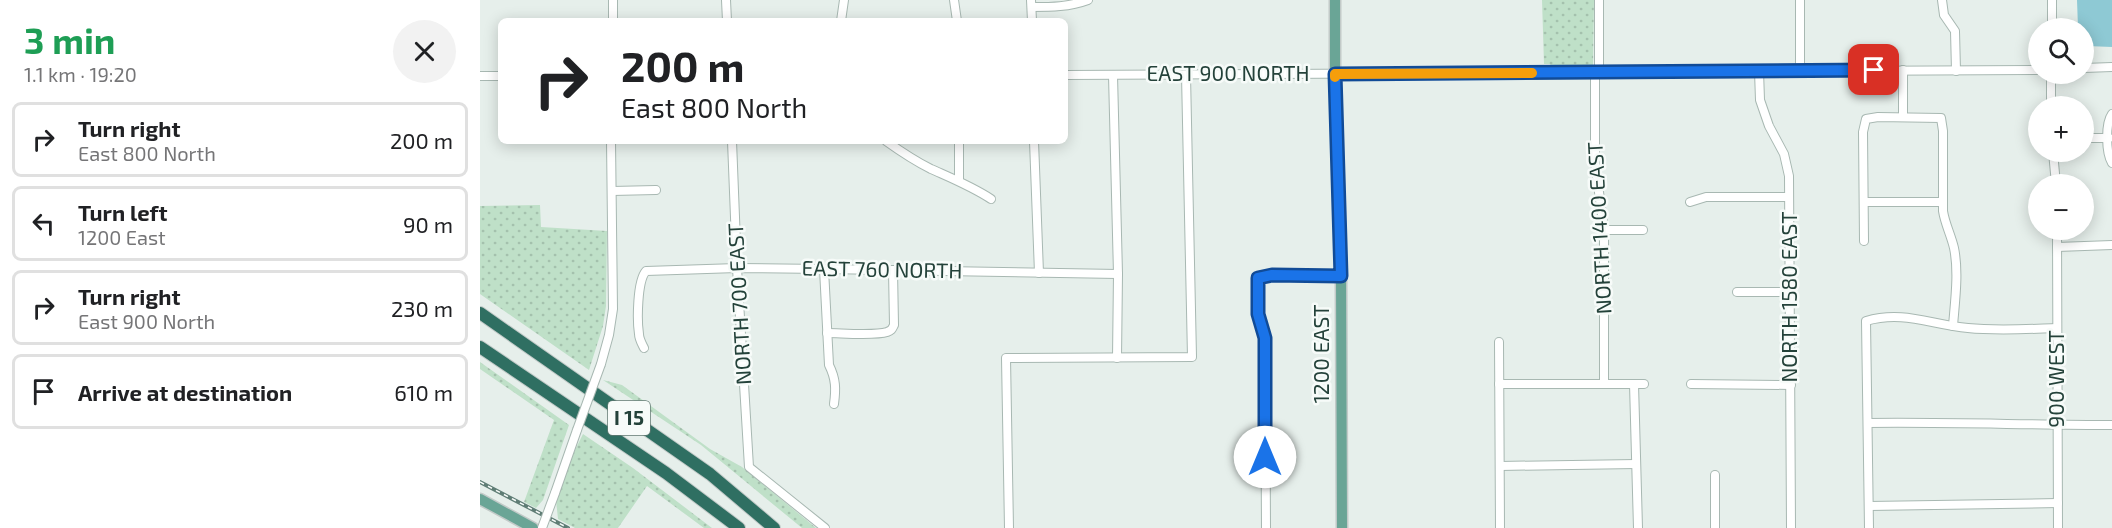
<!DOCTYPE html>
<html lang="en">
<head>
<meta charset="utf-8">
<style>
  :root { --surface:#fff; --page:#f2f2f2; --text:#202124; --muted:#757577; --line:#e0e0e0 }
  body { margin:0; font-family:"Exo 2",sans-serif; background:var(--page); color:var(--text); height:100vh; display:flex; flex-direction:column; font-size:22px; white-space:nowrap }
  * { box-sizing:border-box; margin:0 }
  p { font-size:20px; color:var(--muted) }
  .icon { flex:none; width:33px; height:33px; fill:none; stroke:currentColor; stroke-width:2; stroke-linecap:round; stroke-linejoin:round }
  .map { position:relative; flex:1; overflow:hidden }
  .side { display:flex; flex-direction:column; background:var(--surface); width:480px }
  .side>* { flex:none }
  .guide { position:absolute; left:18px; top:18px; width:570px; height:126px; border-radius:9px; box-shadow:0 3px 15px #0003; background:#fff; color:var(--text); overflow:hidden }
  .controls { position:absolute; left:1548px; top:18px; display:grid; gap:12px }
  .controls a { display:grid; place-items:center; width:66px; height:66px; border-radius:50%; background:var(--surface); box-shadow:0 3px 15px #0003; font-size:30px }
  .pin { position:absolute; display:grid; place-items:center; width:51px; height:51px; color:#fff; margin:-26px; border-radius:12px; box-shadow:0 3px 9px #0006 }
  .me { position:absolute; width:66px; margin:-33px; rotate:0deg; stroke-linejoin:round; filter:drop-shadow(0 0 4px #0008) }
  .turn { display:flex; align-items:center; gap:21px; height:126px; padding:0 24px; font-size:27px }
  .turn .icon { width:78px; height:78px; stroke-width:2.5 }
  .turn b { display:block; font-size:42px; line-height:51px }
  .round { display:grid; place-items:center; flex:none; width:63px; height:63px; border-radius:32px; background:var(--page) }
  .overview { display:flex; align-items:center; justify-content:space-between; height:102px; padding:0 24px }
  h1 { font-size:36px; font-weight:700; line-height:45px; color:#1e9e55 }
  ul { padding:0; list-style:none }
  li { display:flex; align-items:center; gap:18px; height:75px; margin:0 12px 9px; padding:0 12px; border:3px solid var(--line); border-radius:9px }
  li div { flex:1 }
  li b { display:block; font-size:22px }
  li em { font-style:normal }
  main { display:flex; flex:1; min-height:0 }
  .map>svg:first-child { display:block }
</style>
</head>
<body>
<main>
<section class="side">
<div class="overview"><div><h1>3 min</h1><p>1.1 km · 19:20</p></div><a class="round"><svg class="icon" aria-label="close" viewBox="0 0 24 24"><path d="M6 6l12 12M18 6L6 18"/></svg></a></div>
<ul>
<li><svg class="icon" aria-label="right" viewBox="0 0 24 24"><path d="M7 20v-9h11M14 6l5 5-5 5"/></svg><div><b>Turn right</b><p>East 800 North</p></div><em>200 m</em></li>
<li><svg class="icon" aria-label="left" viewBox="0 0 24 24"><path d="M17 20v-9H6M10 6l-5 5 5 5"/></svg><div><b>Turn left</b><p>1200 East</p></div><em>90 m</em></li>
<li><svg class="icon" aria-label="right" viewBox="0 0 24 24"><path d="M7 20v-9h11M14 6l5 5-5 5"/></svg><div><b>Turn right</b><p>East 900 North</p></div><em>230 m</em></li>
<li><svg class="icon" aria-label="arrive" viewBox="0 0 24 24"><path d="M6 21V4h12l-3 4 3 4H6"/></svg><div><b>Arrive at destination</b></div><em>610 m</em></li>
</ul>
</section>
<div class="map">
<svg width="1632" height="528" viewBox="0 0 1632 528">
  <defs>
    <pattern id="grass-dots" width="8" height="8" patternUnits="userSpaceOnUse" patternTransform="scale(1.5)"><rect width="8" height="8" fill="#bfe0c8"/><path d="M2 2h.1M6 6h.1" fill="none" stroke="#a4c1ad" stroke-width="1.8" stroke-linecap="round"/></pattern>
  </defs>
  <rect width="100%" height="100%" fill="#e6efeb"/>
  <g fill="url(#grass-dots)">
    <polygon points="1062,0 1114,0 1113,66 1071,66 1070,64 1064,64"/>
    <polygon points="60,205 61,227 127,231 126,306 123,326 109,370 0,294 0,206"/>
    <polygon points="0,362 89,425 63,500 56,508 44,502 74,420 0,369"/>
    <polygon points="123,380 142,385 230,449 262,467 336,528 322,528 221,445"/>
    <polygon points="103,434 153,468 232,528 224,528 167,486 138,528 95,528 78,519 76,500 92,456"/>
  </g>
  <polygon fill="#8ec9d4" points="1597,0 1632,0 1632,47 1607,46 1604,44 1604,28 1598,28"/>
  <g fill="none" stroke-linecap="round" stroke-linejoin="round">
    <defs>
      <g id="minor">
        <polyline points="246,0 247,21"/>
        <polyline points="474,0 477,21"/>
        <polyline points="551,0 552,21"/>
        <polyline points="1119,0 1119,73"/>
        <polyline points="1462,0 1464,15 1475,31 1476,71"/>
        <polyline points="1572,0 1572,28"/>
        <path d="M552,7C571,7 589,7 608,0"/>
        <polyline points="133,21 133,0"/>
        <polyline points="361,21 364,0"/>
        <polyline points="1604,68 1632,67"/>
        <polyline points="1423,70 1423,117"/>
        <polyline points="1279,71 1280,100 1289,126 1304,154 1309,176 1311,528"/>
        <polyline points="1320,71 1320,0"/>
        <polyline points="1115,73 1115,162 1124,230 1124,384"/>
        <polyline points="585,75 1558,70"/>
        <polyline points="633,75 638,274 637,358"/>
        <polyline points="0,76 21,76"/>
        <polyline points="1571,106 1571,74"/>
        <path d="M1632,114C1625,124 1626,153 1632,163"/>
        <polyline points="1604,138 1629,138"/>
        <polyline points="252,141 257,268 269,467 345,528"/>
        <path d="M406,141C420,151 435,161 451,169C471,178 491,186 511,199"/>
        <polyline points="554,141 559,273"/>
        <polyline points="1573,152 1576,184"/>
        <polyline points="479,180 479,141"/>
        <polyline points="132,191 176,190"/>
        <polyline points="1210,202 1226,197 1309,197"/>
        <polyline points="1384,202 1463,202"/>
        <polyline points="1124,230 1163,230"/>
        <polyline points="1577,230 1578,528"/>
        <path d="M1384,241L1383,132L1386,119L1398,117L1461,118L1463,131V211C1465,224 1471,235 1474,248C1479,272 1475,301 1473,326"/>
        <polyline points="1577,247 1632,245"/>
        <path d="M344,269L349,365C356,379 356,389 354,404"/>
        <polyline points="1257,292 1311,292"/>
        <path d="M347,333C361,333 395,336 407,332C412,330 412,329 414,325L413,270"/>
        <polyline points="1019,342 1020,528"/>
        <path d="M164,348C162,344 159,339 159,334C157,321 157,281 166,271L257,268L344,269L638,274"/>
        <polyline points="121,364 129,335 133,309 131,141"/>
        <polyline points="1019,384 1164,384"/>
        <polyline points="1154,384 1158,528"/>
        <polyline points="1211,384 1311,385"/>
        <path d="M1388,423C1469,422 1550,425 1632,425"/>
        <polyline points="1020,466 1156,464"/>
        <polyline points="1235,475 1235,528"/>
        <polyline points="75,493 97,430"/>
        <polyline points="1389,506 1578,503"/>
        <polyline points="529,528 526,358 712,357 706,75"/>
        <polyline points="786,528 785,338 778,314 778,278 792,275 861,276"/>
        <path d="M1389,528L1386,321C1424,310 1451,325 1488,328C1517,331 1548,329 1577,328"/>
      </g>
      <g id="major">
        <polyline points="855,0 855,74 861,276 862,528"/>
        <polyline points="0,499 53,528"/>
      </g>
      <g id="highway">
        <polyline points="0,313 230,474 294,528"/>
        <polyline points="0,347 186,473 259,528"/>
      </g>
    </defs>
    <use href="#minor" stroke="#a8b8b2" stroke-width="10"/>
    <use href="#major" stroke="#c2cac8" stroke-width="13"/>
    <use href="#highway" stroke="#c2cac8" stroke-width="14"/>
    <use href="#minor" stroke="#fff" stroke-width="8"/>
    <use href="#major" stroke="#6aa596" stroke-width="10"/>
    <use href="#highway" stroke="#2f6f62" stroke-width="12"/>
    <defs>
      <polyline id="rail" points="0,482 88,528"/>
    </defs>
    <use href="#rail" stroke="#5f7d75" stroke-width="4"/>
    <use href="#rail" stroke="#f7fbf9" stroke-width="1.5" stroke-dasharray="4.5" stroke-linecap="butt"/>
    <defs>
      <g id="minor-bridge">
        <polyline points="97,430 121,364"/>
        <polyline points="62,528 75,493"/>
      </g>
    </defs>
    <use href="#minor-bridge" stroke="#a8b8b2" stroke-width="10" stroke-linecap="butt"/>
    <use href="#minor-bridge" stroke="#fff" stroke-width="8"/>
  </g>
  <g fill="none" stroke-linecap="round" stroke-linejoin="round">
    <defs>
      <polyline id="route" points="785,457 785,338 778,314 778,278 792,275 861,276 855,74 1394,70"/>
    </defs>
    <use href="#route" stroke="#114b97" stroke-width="15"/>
    <use href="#route" stroke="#1a73e8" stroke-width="10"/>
    <polyline stroke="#f59e0b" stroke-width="10" points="855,77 855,74 1052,73"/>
  </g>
  <g text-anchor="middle" stroke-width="5" stroke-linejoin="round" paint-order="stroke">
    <rect fill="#f7fbf9" stroke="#637a73" stroke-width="1.5" x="128" y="401" width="42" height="34" rx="4.5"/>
    <g font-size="20" font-weight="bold" fill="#24423a">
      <text x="149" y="425">I 15</text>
    </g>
    <g font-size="21" fill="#24423a" stroke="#f7fbf9">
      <text x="748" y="81">EAST 900 NORTH</text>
      <text transform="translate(1120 228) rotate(-93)" y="7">NORTH 1400 EAST</text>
      <text transform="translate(402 270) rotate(1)" y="7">EAST 760 NORTH</text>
      <text transform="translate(1310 297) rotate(-90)" y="7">NORTH 1580 EAST</text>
      <text transform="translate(260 304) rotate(-93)" y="7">NORTH 700 EAST</text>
      <text transform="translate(842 354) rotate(-90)" y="7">1200 EAST</text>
      <text transform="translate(1577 379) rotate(-90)" y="7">900 WEST</text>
    </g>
  </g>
</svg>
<div class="controls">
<a><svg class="icon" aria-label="search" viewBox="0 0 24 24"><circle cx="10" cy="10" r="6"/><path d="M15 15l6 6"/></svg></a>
<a>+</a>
<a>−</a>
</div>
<div class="pin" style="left:1394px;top:70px;background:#d93025"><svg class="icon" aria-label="arrive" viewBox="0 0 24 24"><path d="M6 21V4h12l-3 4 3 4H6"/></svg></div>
<svg class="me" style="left:785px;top:457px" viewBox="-20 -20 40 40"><circle r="19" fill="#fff"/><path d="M0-13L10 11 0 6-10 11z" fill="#1a73e8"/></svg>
<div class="guide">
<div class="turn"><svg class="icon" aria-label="right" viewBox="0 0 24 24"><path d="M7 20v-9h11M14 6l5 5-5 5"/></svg><div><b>200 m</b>East 800 North</div></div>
</div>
</div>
</main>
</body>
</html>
